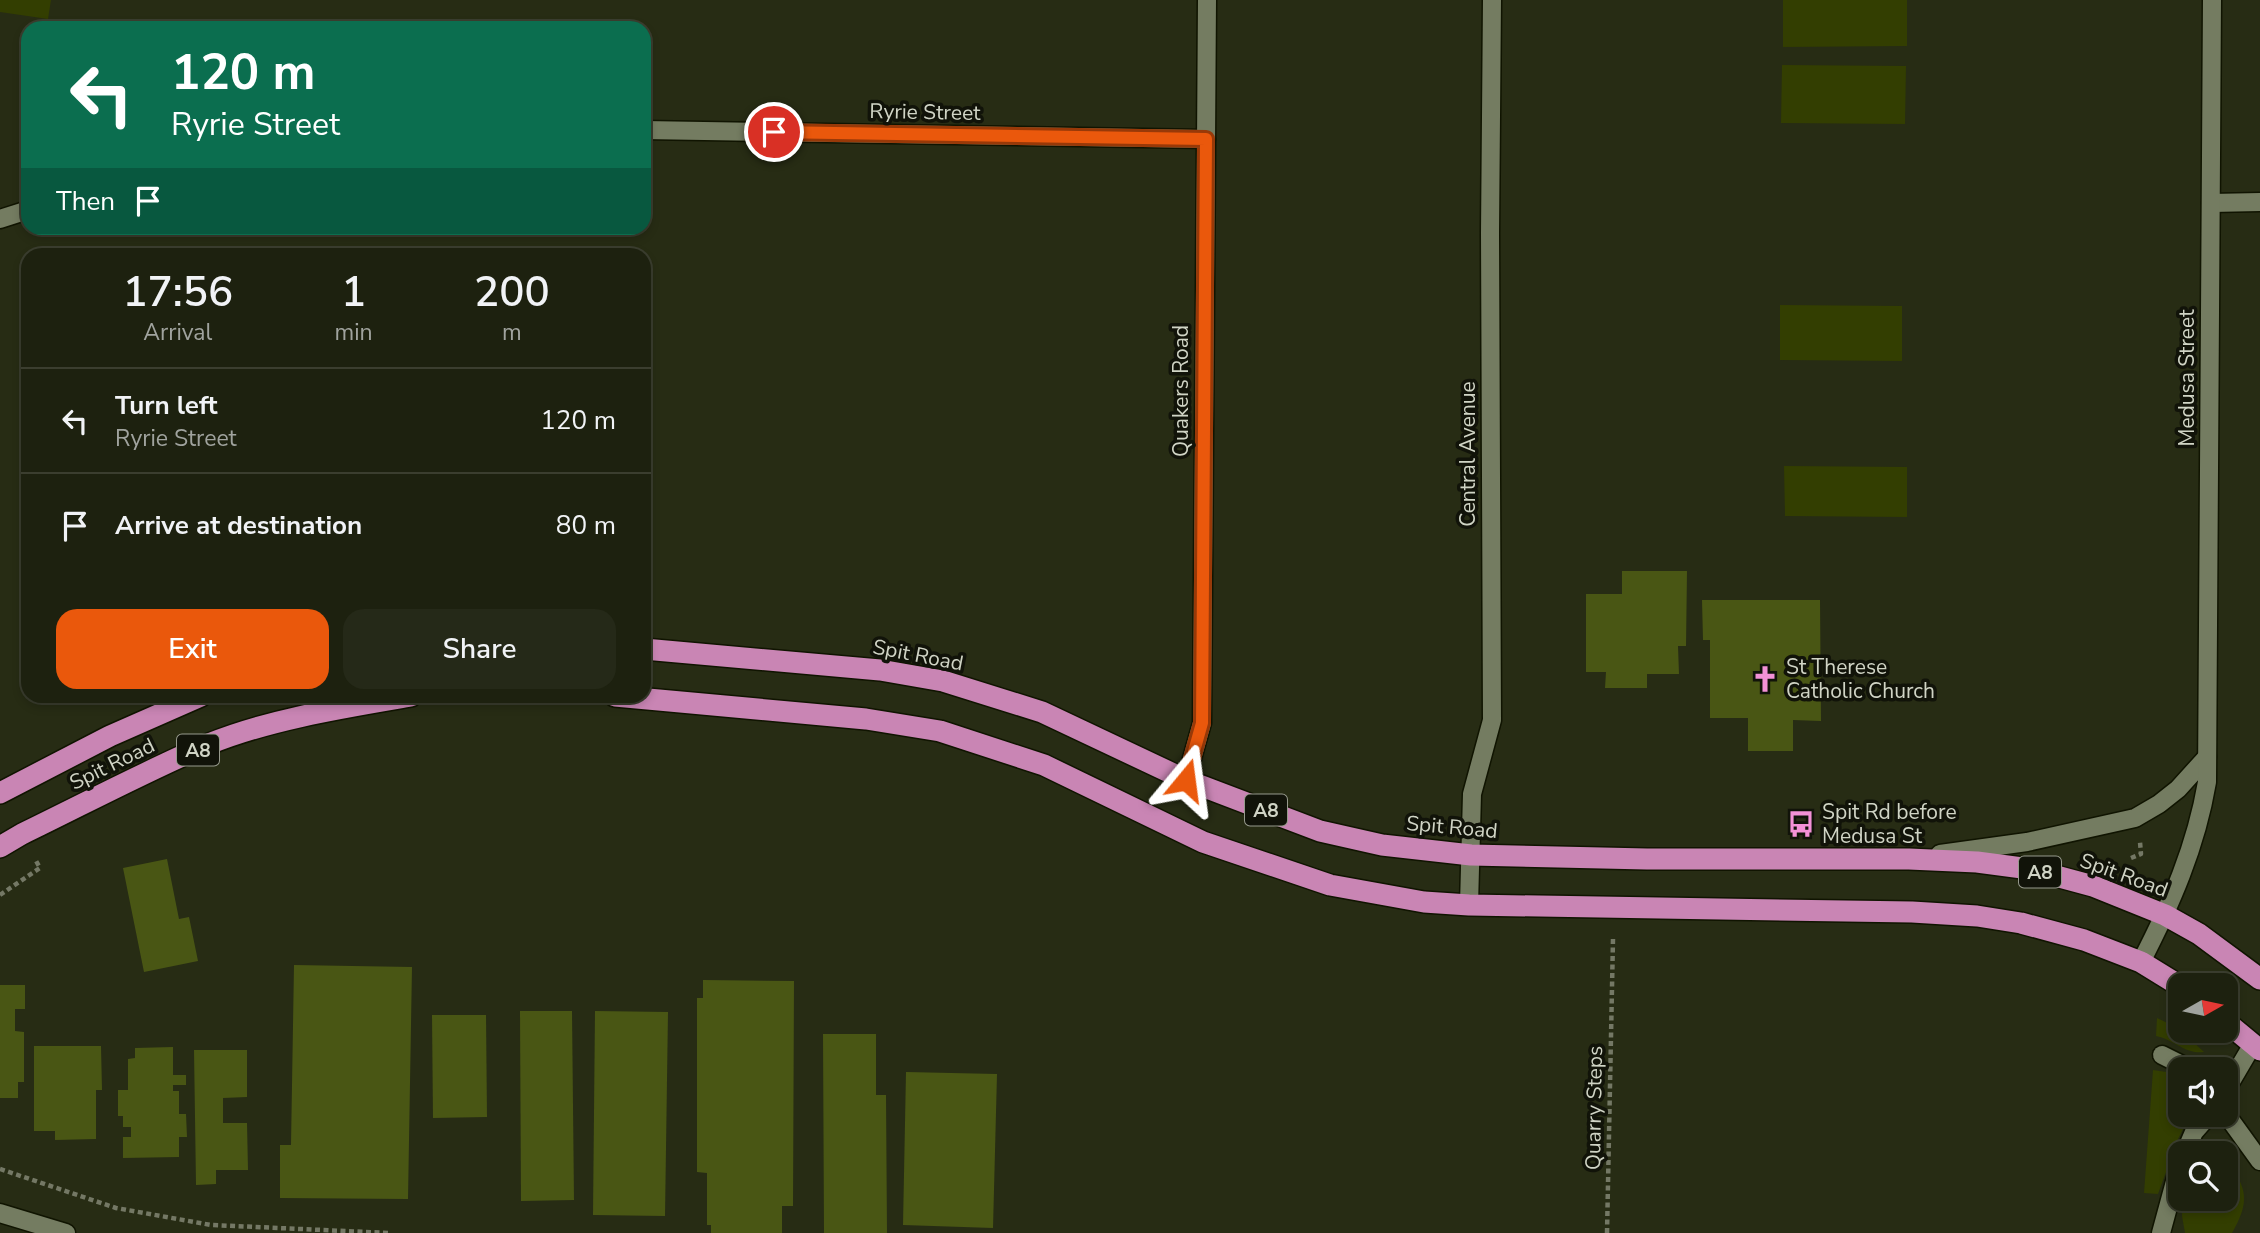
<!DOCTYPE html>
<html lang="en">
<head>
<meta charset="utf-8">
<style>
  :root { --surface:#1d210f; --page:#252918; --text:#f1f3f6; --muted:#a0a39e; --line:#3b3e2f; --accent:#ea580c }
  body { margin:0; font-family:"Nunito Sans",sans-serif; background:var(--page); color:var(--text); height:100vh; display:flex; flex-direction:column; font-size:26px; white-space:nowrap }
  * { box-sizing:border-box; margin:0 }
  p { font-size:23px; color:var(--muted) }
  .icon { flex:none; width:38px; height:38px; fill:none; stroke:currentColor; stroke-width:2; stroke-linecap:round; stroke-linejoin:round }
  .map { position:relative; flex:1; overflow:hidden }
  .panel { position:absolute; left:21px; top:248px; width:630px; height:455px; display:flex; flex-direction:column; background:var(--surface); border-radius:21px; box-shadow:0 4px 10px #0003,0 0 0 2px var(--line) }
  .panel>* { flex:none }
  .hud { position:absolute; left:21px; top:21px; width:630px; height:214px; border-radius:21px; box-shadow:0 4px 10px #0003,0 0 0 2px var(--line); background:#0b6e4f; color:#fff; overflow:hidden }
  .needle { width:46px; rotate:81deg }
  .tools { position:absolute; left:2168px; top:973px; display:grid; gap:14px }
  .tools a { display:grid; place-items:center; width:70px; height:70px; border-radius:14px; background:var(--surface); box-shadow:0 4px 10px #0003,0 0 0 2px var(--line); font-size:35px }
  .pin { position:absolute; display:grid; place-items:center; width:60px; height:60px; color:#fff; margin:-30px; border:4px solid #fff; border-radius:50%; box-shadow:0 2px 7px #0007 }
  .me { position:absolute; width:77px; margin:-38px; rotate:16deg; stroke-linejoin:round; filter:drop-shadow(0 0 5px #0008) }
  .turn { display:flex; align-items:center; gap:24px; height:147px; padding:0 35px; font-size:32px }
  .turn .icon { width:91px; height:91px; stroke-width:2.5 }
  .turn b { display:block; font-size:49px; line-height:60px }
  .then { display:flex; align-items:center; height:66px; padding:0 35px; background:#0003; gap:14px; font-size:26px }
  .eta { display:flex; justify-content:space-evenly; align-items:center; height:119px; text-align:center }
  .eta b { font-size:42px; font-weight:600; line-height:49px }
  .button { display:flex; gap:14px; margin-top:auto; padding:14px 35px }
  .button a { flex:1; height:80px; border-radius:21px; background:var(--accent); color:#fff; font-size:28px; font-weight:600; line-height:80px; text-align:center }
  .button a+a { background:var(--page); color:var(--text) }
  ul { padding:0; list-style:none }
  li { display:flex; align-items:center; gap:21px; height:105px; padding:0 35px; border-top:2px solid var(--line) }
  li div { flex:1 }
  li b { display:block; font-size:26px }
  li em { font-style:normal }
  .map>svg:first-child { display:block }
</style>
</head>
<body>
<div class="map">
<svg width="2260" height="1233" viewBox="0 0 2260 1233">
  <rect width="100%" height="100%" fill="#272c14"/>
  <g fill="#333e01">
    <polygon points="0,0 51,0 48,19 0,12"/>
    <polygon points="1783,0 1907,0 1907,46 1783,47"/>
    <polygon points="1782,65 1906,66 1905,124 1781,123"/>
    <polygon points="1780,305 1902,306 1902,361 1780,360"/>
    <polygon points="1784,466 1907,467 1907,517 1785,516"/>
    <path d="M2157,1018L2178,1028L2204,1052C2186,1055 2173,1039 2156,1036Z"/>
    <polygon points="2153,1070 2180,1074 2180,1115 2190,1115 2178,1139 2158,1194 2144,1193"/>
    <path d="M2226,1162C2249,1187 2249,1204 2232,1233H2185L2182,1216L2183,1199H2226Z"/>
  </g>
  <g fill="#495614">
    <polygon points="1622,571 1687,571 1686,646 1678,646 1679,674 1647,674 1647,688 1605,688 1606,672 1586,672 1586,594 1622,594"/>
    <polygon points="1702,600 1820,600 1821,721 1793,720 1793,751 1748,751 1748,718 1710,718 1710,640 1703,640"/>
    <polygon points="167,859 179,919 189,917 198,961 144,972 123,868"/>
    <polygon points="294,965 412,967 408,1199 280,1198 280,1145 291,1145"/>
    <polygon points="703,980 794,981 793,1206 782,1206 782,1233 711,1233 711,1225 707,1225 707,1173 697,1172 697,998 703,998"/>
    <polygon points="0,985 25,985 25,1009 15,1009 15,1031 24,1032 24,1082 18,1082 18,1098 0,1098"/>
    <polygon points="520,1011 572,1011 574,1200 521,1201"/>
    <polygon points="595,1011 668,1012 665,1216 593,1215"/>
    <polygon points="432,1015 486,1015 487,1117 433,1118"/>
    <polygon points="823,1034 876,1034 876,1095 886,1095 887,1233 824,1233"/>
    <polygon points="34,1046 101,1046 102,1090 96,1090 96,1139 55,1140 55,1131 34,1131"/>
    <polygon points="173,1047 173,1075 186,1075 186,1085 173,1085 173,1091 179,1091 179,1114 186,1114 187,1137 179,1137 179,1157 123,1158 123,1137 131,1137 131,1127 123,1127 123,1116 118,1116 118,1090 128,1090 128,1059 135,1058 135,1048"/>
    <polygon points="194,1050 247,1050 247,1097 223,1098 223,1123 247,1123 248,1170 216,1170 216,1184 196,1185"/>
    <polygon points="906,1072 997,1074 993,1228 903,1225"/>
  </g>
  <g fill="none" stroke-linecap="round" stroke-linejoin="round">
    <defs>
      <g id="lane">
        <polyline points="2162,1055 2190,1069"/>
        <polyline points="2226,1090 2253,1044"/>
        <polyline points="2226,1114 2260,1161"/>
        <polyline points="2185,1153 2194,1132 2209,1115"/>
        <polyline points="2161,1233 2180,1163"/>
      </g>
      <g id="street">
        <polyline points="644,130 1206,139"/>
        <polyline points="2211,203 2260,202"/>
        <polyline points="0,219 28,210"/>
        <polyline points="1186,780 1202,723 1207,0"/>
        <polyline points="1940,854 2027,842 2135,818 2159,804 2178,789 2207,757"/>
        <polyline points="1469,905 1472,794 1492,720 1490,233 1492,0"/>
        <path d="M2141,962C2171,904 2196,847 2207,782L2212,0"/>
        <polyline points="0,1213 66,1233"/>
      </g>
      <g id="highway">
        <polyline points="644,649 880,670 943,681 1042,712 1186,780 1320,831 1382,845 1471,855 1647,859 1909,859 1977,862 2030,869 2093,886 2165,915 2199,934 2260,979"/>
        <polyline points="615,696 866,719 940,731 1044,765 1203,842 1330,885 1424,902 1469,905 1912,912 1977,916 2021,923 2084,940 2141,962 2180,986"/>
        <polyline points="0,793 110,736 201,696"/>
        <path d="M0,847L22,834C84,804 146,771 209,744C270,719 347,707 411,696"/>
        <polyline points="2226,1022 2260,1050"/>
      </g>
    </defs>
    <use href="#lane" stroke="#101401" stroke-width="21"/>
    <use href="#street" stroke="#101401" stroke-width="21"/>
    <use href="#highway" stroke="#101401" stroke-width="24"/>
    <g stroke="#747865" stroke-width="4.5" stroke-dasharray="5 3.5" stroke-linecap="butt">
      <polyline points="2131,858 2141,854 2140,842"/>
      <polyline points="0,895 40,868 35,859"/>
      <polyline points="0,1169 116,1208 211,1225 390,1233"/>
      <polyline points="1607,1233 1613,939"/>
    </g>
    <use href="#lane" stroke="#747c61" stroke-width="18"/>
    <use href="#street" stroke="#747c61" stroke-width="18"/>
    <use href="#highway" stroke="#c985b4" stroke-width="21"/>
  </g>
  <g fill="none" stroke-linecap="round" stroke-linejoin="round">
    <defs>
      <polyline id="route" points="774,132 1206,139 1202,723 1186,780"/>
    </defs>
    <use href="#route" stroke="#983908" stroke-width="18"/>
    <use href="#route" stroke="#ea580c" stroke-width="12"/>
  </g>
  <defs>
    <symbol id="church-bare" viewBox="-9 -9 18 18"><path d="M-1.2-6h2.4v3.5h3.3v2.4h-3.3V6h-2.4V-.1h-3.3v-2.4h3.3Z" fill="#f391d6" stroke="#111309" stroke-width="2.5" paint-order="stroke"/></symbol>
    <symbol id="bus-bare" viewBox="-9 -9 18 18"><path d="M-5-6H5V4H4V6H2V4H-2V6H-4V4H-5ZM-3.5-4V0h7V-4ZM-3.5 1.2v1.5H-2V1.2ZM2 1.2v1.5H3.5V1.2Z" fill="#f391d6" stroke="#111309" stroke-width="2.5" paint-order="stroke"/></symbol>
  </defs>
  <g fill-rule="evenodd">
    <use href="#church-bare" x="1746" y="660" width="38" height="38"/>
    <use href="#bus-bare" x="1782" y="805" width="38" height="38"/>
  </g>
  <g text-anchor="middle" stroke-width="7" stroke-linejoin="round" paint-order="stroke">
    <g fill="#111309" stroke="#979a8d" stroke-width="2">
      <rect x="177" y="734.5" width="42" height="31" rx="5"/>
      <rect x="1245" y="794.5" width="42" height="31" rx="5"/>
      <rect x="2019" y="856.5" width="42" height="31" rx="5"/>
    </g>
    <g font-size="19" font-weight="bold" fill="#d0d4c5">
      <text x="198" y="757">A8</text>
      <text x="1266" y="817">A8</text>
      <text x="2040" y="879">A8</text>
    </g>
    <g font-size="21" fill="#d0d4c5" stroke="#111309">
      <text transform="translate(925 112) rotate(1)" y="7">Ryrie Street</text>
      <text transform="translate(2187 378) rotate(-90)" y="7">Medusa Street</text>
      <text transform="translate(1181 391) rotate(-90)" y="7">Quakers Road</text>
      <text transform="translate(1468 454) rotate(-90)" y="7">Central Avenue</text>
      <text transform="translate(918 655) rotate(11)" y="7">Spit Road</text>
      <text transform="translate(112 764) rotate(-26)" y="7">Spit Road</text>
      <text transform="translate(1452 827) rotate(5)" y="7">Spit Road</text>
      <text transform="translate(2124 875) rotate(20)" y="7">Spit Road</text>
      <text transform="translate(1594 1108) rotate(-89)" y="7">Quarry Steps</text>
    </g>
    <g font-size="21" fill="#d0d4c5" stroke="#111309" text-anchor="start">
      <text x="1786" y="674">St Therese<tspan x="1786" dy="24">Catholic Church</tspan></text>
      <text x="1822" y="819">Spit Rd before<tspan x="1822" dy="24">Medusa St</tspan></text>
    </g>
  </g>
</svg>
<div class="tools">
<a><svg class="needle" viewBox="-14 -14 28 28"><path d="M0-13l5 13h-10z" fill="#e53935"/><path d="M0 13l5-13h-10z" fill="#a0a39e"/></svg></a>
<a><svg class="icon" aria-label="sound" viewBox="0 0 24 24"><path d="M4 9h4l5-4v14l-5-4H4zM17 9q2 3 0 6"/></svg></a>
<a><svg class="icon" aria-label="search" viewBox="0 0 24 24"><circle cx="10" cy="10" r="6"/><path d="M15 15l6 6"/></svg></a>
</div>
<div class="pin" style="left:774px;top:132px;background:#d93025"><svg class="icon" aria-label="arrive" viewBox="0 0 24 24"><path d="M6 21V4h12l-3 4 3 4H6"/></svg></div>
<svg class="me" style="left:1186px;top:780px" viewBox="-20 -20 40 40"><path d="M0-17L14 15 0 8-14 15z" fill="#ea580c" stroke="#fff" stroke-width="4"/></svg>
<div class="hud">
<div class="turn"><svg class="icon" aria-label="left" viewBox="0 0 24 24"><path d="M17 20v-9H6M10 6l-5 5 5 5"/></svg><div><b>120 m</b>Ryrie Street</div></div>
<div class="then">Then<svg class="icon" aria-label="arrive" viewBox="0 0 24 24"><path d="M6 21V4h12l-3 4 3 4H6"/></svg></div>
</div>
<section class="panel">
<div class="eta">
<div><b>17:56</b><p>Arrival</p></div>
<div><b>1</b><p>min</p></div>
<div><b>200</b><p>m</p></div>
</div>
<ul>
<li><svg class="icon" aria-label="left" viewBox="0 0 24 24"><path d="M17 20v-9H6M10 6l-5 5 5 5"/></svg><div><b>Turn left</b><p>Ryrie Street</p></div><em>120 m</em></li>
<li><svg class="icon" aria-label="arrive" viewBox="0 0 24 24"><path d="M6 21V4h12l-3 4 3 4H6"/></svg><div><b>Arrive at destination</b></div><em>80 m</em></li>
</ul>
<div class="button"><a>Exit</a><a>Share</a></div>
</section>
</div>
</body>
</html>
